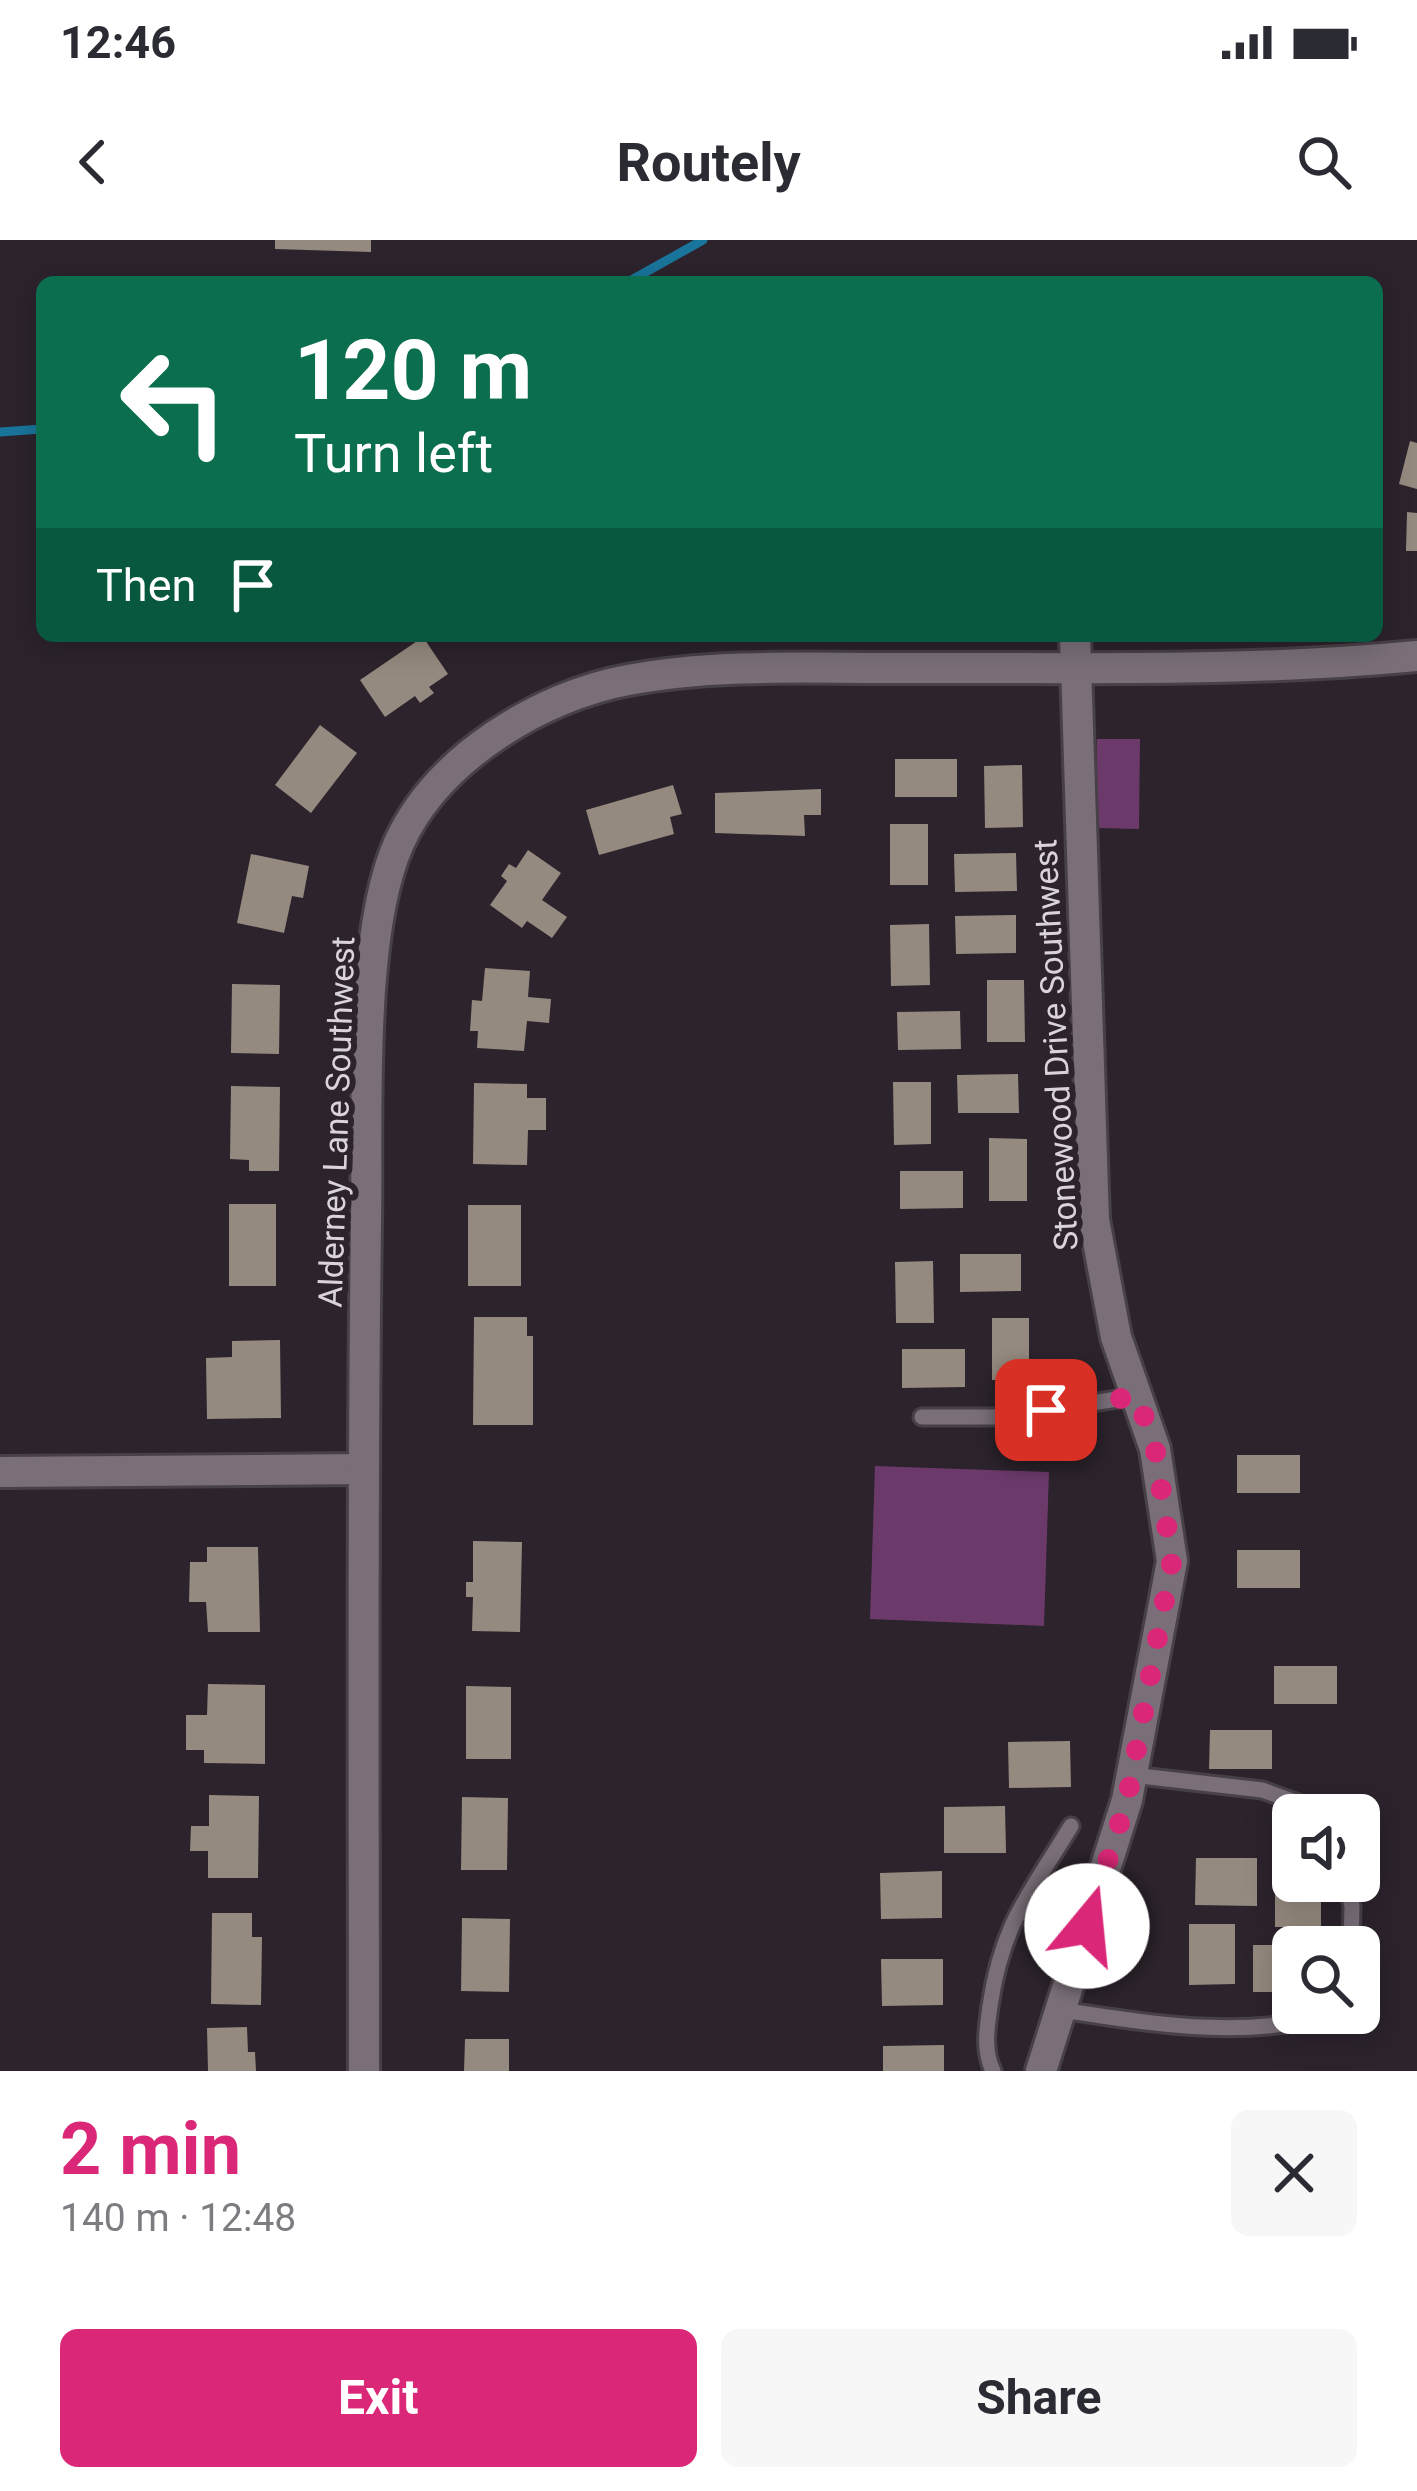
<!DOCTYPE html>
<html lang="en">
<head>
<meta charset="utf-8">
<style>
  :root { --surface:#fff; --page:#f7f7f7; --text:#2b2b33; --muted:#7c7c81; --accent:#db2777 }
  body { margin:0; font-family:Roboto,sans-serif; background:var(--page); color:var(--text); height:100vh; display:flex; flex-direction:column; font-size:45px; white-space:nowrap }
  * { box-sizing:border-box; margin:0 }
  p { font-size:39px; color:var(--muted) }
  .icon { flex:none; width:66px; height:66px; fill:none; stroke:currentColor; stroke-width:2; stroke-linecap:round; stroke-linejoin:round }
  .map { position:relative; height:1831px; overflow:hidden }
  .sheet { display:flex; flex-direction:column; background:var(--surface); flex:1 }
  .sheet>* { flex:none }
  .top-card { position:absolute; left:36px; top:36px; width:1347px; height:366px; border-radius:18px; box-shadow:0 6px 30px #0003; background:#0b6e4f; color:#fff; overflow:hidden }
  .tools { position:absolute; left:1272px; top:1554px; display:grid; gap:24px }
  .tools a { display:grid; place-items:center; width:108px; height:108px; border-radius:18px; background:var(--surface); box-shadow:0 6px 30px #0003; font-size:60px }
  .pin { position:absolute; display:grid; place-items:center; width:102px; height:102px; color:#fff; margin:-51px; border-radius:24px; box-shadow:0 6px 18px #0006 }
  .me { position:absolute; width:132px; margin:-66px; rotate:17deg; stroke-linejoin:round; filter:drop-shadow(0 0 9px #0008) }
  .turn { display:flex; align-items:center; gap:42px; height:252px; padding:0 60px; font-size:54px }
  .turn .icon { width:156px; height:156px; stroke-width:2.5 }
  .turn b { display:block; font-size:84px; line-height:102px }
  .then { display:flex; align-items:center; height:114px; padding:0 60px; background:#0003; gap:24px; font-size:45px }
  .round { display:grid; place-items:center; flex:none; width:126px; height:126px; border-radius:18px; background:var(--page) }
  .summary { display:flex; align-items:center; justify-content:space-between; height:204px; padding:0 60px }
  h1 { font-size:72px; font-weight:700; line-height:90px; color:var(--accent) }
  .action { display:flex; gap:24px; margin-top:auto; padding:24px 60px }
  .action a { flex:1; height:138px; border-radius:18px; background:var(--accent); color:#fff; font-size:48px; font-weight:700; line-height:138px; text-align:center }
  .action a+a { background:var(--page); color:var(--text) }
  .status { display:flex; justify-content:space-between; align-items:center; height:84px; padding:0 60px; background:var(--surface); direction:ltr }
  .status svg { height:33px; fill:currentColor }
  header { display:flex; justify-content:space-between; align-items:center; height:156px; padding:0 60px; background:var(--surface); font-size:54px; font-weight:700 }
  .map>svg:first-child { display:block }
</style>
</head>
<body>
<div class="status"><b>12:46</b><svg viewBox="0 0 49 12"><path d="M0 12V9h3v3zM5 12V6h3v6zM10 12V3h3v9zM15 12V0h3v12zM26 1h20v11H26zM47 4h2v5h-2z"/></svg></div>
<header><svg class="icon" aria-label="back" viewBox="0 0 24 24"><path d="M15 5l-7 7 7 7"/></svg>Routely<svg class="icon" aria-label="search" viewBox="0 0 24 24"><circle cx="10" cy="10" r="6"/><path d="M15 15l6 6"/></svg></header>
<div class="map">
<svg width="1417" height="1831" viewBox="0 0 1417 1831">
  <rect width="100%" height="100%" fill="#2c232c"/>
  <g fill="#6b3a6b">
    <polygon points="1097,499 1140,499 1139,589 1097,588"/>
    <polygon points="875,1226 1049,1232 1044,1386 870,1379"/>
  </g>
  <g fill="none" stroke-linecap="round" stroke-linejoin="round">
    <g stroke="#1a759c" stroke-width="9">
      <polyline points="628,42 703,0"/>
      <polyline points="0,192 42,189"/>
    </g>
  </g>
  <g fill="#958a7f">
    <polygon points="275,0 371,0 371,12 275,9"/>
    <polygon points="1410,201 1417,203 1417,249 1399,244"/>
    <polygon points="1407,272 1417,273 1417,311 1406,311"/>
    <polygon points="423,397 448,434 429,447 434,453 420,463 415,456 385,477 360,440"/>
    <polygon points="320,485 357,513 311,573 275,545"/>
    <rect x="895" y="519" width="62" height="38"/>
    <polygon points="1022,525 1023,587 985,588 984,526"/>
    <polygon points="673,545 682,574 670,577 674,594 599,615 586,570"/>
    <polygon points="821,549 821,575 804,575 805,596 715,593 715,553"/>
    <rect x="890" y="584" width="38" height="61"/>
    <polygon points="528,610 561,633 542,660 567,677 552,698 527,681 522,688 490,665 507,641 501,636 509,624 516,628"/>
    <polygon points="1016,613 1017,651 955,652 954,614"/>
    <polygon points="251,614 309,626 303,658 292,656 284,693 237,683"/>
    <polygon points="1016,675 1016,713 956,714 955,676"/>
    <polygon points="929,684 930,745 891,746 890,685"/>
    <polygon points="485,728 530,731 528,757 551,759 549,783 527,781 524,811 477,808 478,791 470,791 472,760 482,761"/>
    <polygon points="987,740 1024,740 1025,802 987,802"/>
    <polygon points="232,744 280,745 279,814 231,813"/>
    <polygon points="960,771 961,809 898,810 897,772"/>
    <polygon points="1018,834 1019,873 958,873 957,835"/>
    <polygon points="893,842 931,842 931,904 894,905"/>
    <polygon points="474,843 527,844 527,858 546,858 546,890 528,890 527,925 473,924"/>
    <polygon points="231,846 280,847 279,931 249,931 249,920 230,919"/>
    <polygon points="989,898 1027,899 1027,961 989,961"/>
    <polygon points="900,931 963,931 963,968 900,969"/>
    <rect x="229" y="964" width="47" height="82"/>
    <rect x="468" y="965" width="53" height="81"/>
    <polygon points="960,1014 1021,1014 1021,1051 960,1052"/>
    <polygon points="933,1021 934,1083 896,1083 895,1022"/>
    <polygon points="474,1077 527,1077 527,1096 533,1096 533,1185 473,1185"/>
    <rect x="992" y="1078" width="37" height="62"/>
    <polygon points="280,1100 281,1178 207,1179 206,1118 232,1117 232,1101"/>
    <polygon points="902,1109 965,1109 965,1147 902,1148"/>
    <rect x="1237" y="1215" width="63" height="38"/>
    <polygon points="473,1301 522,1302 520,1392 472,1391 473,1357 466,1357 466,1342 473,1342"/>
    <polygon points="207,1307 258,1307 260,1392 208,1392 206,1362 189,1362 190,1322 207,1322"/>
    <rect x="1237" y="1310" width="63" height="38"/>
    <rect x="1274" y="1426" width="63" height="38"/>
    <polygon points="208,1444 265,1445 265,1524 204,1523 204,1510 186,1510 186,1475 207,1475"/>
    <polygon points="466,1446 511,1447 511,1519 466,1519"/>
    <polygon points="1210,1490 1272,1490 1272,1529 1209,1529"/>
    <polygon points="1070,1501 1071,1547 1009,1548 1008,1502"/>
    <polygon points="209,1555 259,1556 258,1638 208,1638 208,1611 190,1611 191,1586 209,1586"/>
    <polygon points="462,1557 508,1558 507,1630 461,1630"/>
    <polygon points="1005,1566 1006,1613 944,1613 944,1567"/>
    <polygon points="1196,1618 1257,1618 1257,1666 1195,1665"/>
    <polygon points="1275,1625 1293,1625 1293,1641 1321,1641 1321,1687 1275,1687"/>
    <polygon points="942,1631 942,1678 881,1679 880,1633"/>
    <polygon points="212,1673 252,1673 252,1697 262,1697 261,1765 211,1764"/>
    <polygon points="462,1678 510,1679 509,1752 461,1751"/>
    <polygon points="1189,1684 1235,1684 1235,1744 1189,1745"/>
    <rect x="1253" y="1705" width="40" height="47"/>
    <polygon points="881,1719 943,1719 943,1765 882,1766"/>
    <polygon points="247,1787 248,1812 255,1812 256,1831 208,1831 207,1788"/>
    <polygon points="465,1799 509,1799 509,1831 464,1831"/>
    <polygon points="944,1805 944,1831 883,1831 883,1806"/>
  </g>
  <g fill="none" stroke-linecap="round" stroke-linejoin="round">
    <defs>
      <g id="lane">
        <polyline points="922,1177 1000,1177 1137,1156"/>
        <polyline points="1132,1535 1262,1550 1315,1569 1318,1575"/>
        <polyline points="1346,1641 1352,1666 1351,1707"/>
        <path d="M1061,1770C1149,1783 1247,1801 1334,1773"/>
        <path d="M993,1831C983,1810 987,1788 990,1766C1002,1683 1030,1654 1071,1586"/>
      </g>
      <g id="street">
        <polyline points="0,1232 363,1229"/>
        <path d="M364,1831C364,1548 362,1266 366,983C368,881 358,694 399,603C437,519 540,456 628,440C710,424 800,428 883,428C1061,427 1240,433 1417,416"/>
        <polyline points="1041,1831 1127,1560 1172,1321 1155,1209 1116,1097 1094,980 1075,396"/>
      </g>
    </defs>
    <use href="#lane" stroke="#484047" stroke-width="21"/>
    <use href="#street" stroke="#484047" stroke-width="36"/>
    <use href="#lane" stroke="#7a6f79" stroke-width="15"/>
    <use href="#street" stroke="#7a6f79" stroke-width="30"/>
  </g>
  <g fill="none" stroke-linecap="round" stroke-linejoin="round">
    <polyline stroke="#db2777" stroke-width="21" stroke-dasharray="0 37.8" points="1046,1170 1137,1156 1155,1208 1172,1321 1127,1560 1087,1686"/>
  </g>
  <g text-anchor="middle" stroke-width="12" stroke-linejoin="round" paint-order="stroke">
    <g font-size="33" fill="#dad4da" stroke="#2c232c">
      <text transform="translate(1055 805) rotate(-93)" y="12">Stonewood Drive Southwest</text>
      <text transform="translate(336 882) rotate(-88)" y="12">Alderney Lane Southwest</text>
    </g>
  </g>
</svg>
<div class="tools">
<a><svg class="icon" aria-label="sound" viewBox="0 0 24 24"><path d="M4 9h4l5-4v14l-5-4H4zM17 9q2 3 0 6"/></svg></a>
<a><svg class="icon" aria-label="search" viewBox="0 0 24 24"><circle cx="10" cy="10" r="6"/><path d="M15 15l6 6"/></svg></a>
</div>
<div class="pin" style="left:1046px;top:1170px;background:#d93025"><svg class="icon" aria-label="arrive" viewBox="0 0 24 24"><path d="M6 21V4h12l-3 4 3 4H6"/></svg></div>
<svg class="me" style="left:1087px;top:1686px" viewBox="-20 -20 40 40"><circle r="19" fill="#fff"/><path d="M0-13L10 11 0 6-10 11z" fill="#db2777"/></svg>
<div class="top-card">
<div class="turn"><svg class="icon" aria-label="left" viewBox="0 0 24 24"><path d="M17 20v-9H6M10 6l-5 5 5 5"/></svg><div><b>120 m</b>Turn left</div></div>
<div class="then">Then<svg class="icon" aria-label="arrive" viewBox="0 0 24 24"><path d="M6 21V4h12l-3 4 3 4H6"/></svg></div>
</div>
</div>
<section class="sheet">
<div class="summary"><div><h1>2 min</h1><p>140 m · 12:48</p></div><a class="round"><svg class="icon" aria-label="close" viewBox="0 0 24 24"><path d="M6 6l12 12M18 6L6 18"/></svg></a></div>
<div class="action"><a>Exit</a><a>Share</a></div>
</section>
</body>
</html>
